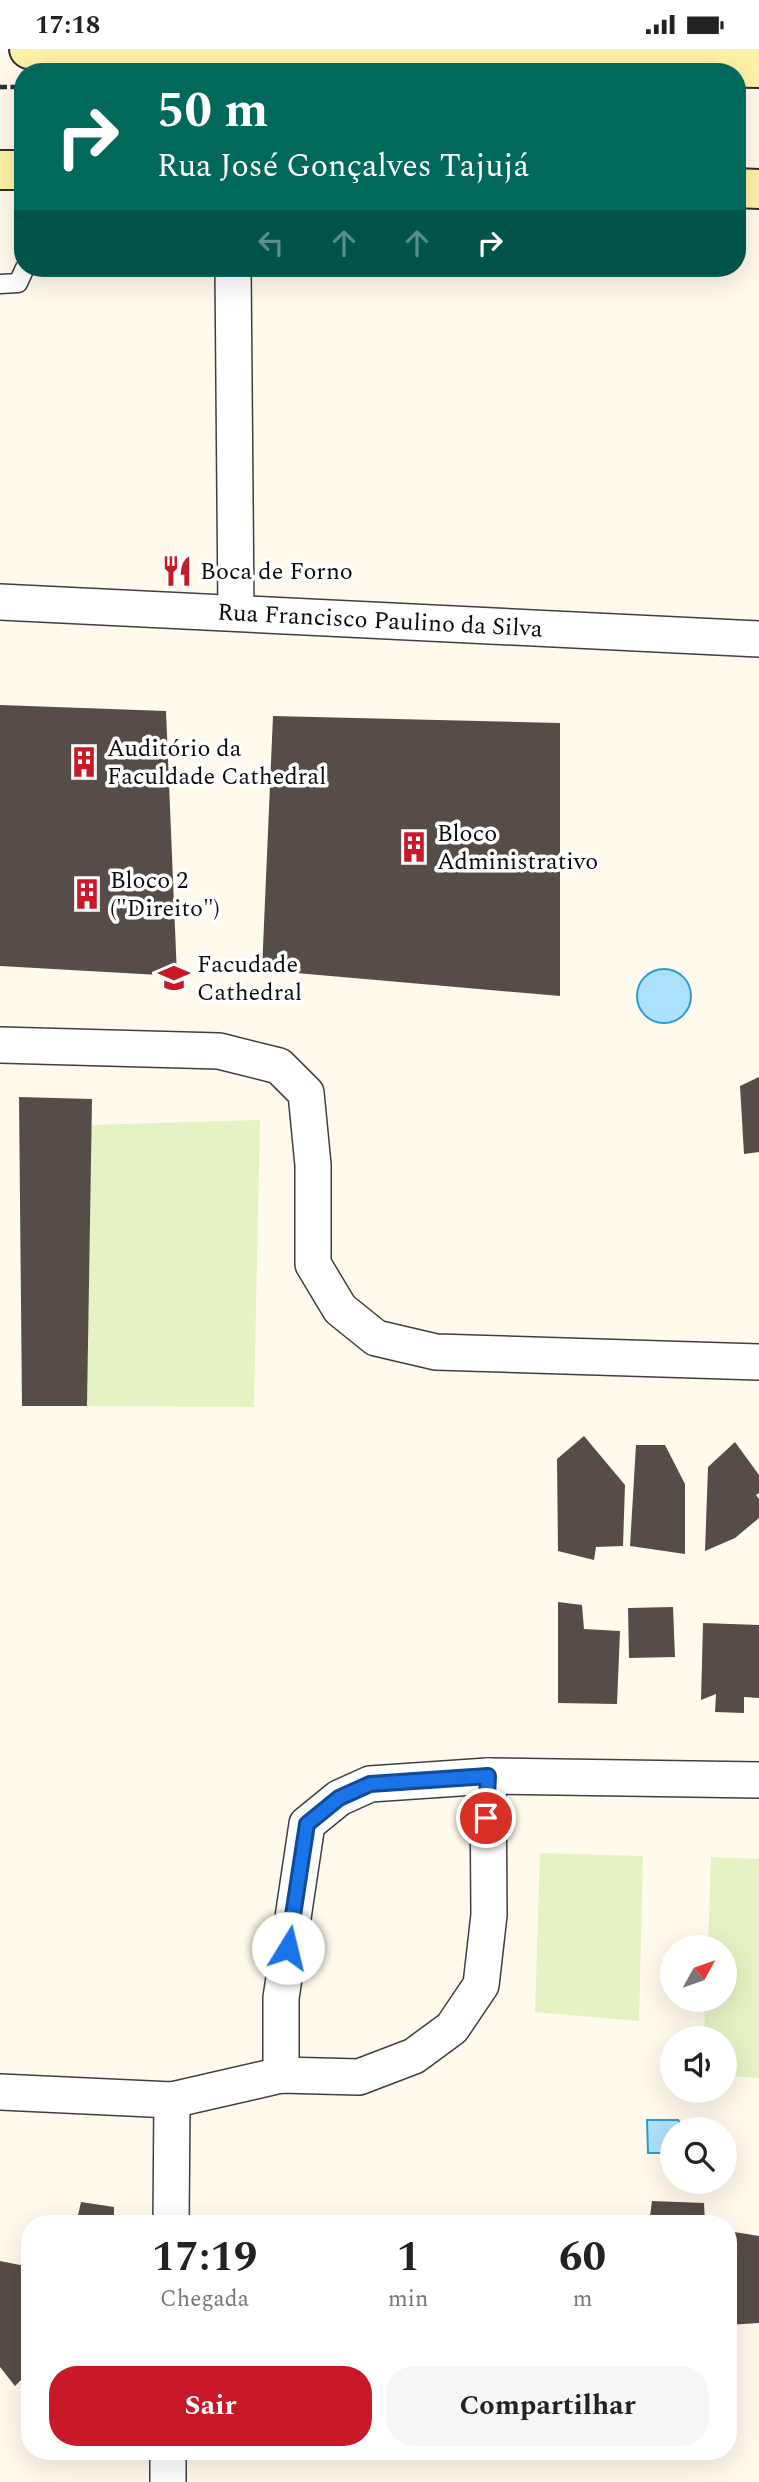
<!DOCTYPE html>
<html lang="pt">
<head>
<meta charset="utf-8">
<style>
  :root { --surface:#fff; --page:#f6f6f6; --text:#222; --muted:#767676; --accent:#c91827 }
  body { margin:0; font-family:Spectral,serif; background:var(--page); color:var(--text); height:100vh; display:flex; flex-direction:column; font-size:26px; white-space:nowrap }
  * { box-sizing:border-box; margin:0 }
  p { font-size:23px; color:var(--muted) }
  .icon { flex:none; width:38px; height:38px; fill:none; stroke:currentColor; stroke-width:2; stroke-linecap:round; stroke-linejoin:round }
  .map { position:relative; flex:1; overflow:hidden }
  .details { position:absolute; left:21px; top:2166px; width:716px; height:245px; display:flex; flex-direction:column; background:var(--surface); border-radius:28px; box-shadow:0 7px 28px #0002 }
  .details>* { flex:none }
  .banner { position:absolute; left:14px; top:14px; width:732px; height:214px; border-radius:28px; box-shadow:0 7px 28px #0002; background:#00695c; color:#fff; overflow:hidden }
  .needle { width:46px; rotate:50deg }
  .buttons { position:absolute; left:660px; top:1886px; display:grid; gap:14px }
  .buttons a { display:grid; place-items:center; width:77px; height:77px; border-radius:50%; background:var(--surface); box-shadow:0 7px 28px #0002; font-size:35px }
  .pin { position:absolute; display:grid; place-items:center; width:60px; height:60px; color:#fff; margin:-30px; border:4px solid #fff; border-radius:50%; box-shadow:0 2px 7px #0007 }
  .me { position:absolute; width:77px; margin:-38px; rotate:9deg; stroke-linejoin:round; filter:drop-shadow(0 0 5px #0008) }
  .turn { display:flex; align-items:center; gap:24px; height:147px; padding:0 28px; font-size:32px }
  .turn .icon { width:91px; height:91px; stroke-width:2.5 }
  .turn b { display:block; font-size:49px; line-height:60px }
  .lanes { display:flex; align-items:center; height:66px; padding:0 28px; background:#0003; justify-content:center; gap:35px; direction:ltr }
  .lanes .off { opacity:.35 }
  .eta { display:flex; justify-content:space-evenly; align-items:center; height:119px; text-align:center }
  .eta b { font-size:42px; font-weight:700; line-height:49px }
  .cta { display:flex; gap:14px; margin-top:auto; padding:14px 28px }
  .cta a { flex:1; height:80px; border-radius:28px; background:var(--accent); color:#fff; font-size:28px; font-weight:700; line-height:80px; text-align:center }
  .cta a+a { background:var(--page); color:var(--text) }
  .status { display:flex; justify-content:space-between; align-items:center; height:49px; padding:0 35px; background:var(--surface); direction:ltr }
  .status svg { height:19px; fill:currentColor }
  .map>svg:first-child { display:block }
</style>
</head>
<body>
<div class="status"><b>17:18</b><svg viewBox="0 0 49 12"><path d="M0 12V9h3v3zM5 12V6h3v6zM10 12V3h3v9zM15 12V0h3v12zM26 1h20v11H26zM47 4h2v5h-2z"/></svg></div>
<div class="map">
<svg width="759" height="2433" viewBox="0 0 759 2433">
  <rect width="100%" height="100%" fill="#fffaeb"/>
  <g fill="#e5f3c4">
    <polygon points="260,1071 254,1358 87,1357 91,1076"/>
    <polygon points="540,1804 643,1807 639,1972 535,1963"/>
    <polygon points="711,1808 759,1810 759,2029 725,2027 724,1990 704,1990 705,1951 724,1951 724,1899 708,1899"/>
  </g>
  <g fill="#abe1fc" stroke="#2b9bda" stroke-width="2">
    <circle cx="664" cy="947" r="27"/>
    <polygon points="647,2071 678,2071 685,2081 672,2081 672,2104 648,2104"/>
  </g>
  <g fill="#564d48">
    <polygon points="0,656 166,662 177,927 0,917"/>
    <polygon points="273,667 560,674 560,947 262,921"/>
    <polygon points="759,1028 759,1103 744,1105 740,1037"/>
    <polygon points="19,1048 92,1050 87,1357 22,1357"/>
    <polygon points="584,1387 625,1436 623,1497 596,1498 594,1511 558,1502 557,1410"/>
    <polygon points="735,1393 759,1426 759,1444 756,1446 759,1450 759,1469 735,1489 705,1502 708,1418"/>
    <polygon points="636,1396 665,1396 685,1435 685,1505 630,1497"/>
    <polygon points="558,1553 582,1556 584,1580 620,1582 617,1655 558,1654"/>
    <polygon points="673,1558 675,1608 629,1609 628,1559"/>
    <polygon points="703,1574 759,1576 759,1649 744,1648 744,1664 715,1663 716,1645 701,1651"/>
    <polygon points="652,2152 704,2154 705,2175 649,2175"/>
    <polygon points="81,2153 114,2158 114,2175 76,2175"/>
    <polygon points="728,2182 759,2187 759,2274 728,2276"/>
    <polygon points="0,2212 30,2218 30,2322 15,2337 0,2318"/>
  </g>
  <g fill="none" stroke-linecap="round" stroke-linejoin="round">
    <defs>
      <polyline id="lane" points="0,235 18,234 25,219"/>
      <g id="street">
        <polyline points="233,219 236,563"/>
        <polyline points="0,553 759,590"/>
        <polyline points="0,996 219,1002 279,1017 306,1044 313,1116 313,1215 340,1260 376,1289 436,1303 759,1313"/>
        <polyline points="281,2026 281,1949 307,1775 339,1749 370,1735 488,1727 759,1731"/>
        <polyline points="0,2043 172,2051 281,2026 359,2028 414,2007 452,1979 481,1936 489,1866 488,1727"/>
        <polyline points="171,2175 172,2051"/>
        <polyline points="168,2433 168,2403"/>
      </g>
      <g id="secondary">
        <polyline points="29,0 238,10 759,19"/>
        <polyline points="0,121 23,121"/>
        <polyline points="737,139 759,140"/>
      </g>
    </defs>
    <use href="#lane" stroke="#3f3f3f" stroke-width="21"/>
    <use href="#street" stroke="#3f3f3f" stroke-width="38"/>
    <use href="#secondary" stroke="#2e2e2e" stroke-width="42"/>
    <polyline stroke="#2e2e2e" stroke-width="4.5" stroke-dasharray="7 3.5" stroke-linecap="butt" points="0,38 15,38"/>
    <use href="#lane" stroke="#fff" stroke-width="18"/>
    <use href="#street" stroke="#fff" stroke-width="35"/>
    <use href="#secondary" stroke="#fff2a6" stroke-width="38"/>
  </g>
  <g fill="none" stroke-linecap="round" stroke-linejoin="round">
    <defs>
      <polyline id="route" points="288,1899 307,1775 339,1749 370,1735 488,1727 486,1769"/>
    </defs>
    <use href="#route" stroke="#114b97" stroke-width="18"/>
    <use href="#route" stroke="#1a73e8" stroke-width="12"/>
  </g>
  <defs>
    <symbol id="restaurant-bare" viewBox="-9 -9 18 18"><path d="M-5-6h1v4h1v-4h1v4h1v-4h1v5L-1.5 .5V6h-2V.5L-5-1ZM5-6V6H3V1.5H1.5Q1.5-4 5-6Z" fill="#c91827" stroke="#fff" stroke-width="2.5" paint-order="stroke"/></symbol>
    <symbol id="building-bare" viewBox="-9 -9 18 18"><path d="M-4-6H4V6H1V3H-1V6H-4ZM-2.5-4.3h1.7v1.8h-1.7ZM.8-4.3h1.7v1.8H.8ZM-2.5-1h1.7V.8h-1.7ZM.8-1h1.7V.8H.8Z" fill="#c91827" stroke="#fff" stroke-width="2.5" paint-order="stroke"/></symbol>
    <symbol id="university-bare" viewBox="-9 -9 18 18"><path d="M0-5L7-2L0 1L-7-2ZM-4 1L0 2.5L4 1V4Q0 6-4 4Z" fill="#c91827" stroke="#fff" stroke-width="2.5" paint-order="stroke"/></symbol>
  </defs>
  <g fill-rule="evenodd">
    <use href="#restaurant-bare" x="155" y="500" width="44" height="44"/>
    <use href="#building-bare" x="62" y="691" width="44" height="44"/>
    <use href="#building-bare" x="392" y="776" width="44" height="44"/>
    <use href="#building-bare" x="65" y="823" width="44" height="44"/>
    <use href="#university-bare" x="152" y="907" width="44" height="44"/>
  </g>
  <g text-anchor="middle" stroke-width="7" stroke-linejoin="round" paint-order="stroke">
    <g font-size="24" fill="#0c0c0c" stroke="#fff" text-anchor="start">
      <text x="200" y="530">Boca de Forno</text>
      <text x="107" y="707">Auditório da<tspan x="107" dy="28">Faculdade Cathedral</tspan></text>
      <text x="437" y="792">Bloco<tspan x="437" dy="28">Administrativo</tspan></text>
      <text x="110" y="839">Bloco 2<tspan x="110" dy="28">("Direito")</tspan></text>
      <text x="197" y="923">Facudade<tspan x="197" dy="28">Cathedral</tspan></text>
    </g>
    <g font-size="24" fill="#0c0c0c" stroke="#fff">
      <text transform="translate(380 571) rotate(3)" y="8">Rua Francisco Paulino da Silva</text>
    </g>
  </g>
</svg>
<div class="buttons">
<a><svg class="needle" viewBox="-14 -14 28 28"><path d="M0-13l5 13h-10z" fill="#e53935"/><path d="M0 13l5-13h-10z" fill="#767676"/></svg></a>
<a><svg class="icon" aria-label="sound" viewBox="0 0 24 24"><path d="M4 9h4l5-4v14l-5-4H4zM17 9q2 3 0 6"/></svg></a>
<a><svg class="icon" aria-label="search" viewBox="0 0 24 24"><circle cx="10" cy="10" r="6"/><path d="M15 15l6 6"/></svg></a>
</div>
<div class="pin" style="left:486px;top:1769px;background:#d93025"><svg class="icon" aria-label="arrive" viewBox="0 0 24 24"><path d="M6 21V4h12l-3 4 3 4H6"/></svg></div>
<svg class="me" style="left:288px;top:1899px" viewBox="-20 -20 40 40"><circle r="19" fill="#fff"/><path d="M0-13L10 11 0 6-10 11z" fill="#1a73e8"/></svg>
<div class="banner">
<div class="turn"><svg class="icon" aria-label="right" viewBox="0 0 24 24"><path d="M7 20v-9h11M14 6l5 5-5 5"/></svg><div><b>50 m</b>Rua José Gonçalves Tajujá</div></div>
<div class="lanes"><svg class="icon off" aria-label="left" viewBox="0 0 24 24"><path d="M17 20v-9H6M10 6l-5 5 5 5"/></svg><svg class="icon off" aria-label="ahead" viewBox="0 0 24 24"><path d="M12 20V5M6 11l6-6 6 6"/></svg><svg class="icon off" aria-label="ahead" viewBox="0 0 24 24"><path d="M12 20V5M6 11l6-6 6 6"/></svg><svg class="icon" aria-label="right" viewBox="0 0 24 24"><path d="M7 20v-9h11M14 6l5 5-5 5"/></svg></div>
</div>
<section class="details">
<div class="eta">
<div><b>17:19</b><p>Chegada</p></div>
<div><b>1</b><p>min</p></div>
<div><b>60</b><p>m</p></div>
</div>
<div class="cta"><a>Sair</a><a>Compartilhar</a></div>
</section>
</div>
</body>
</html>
